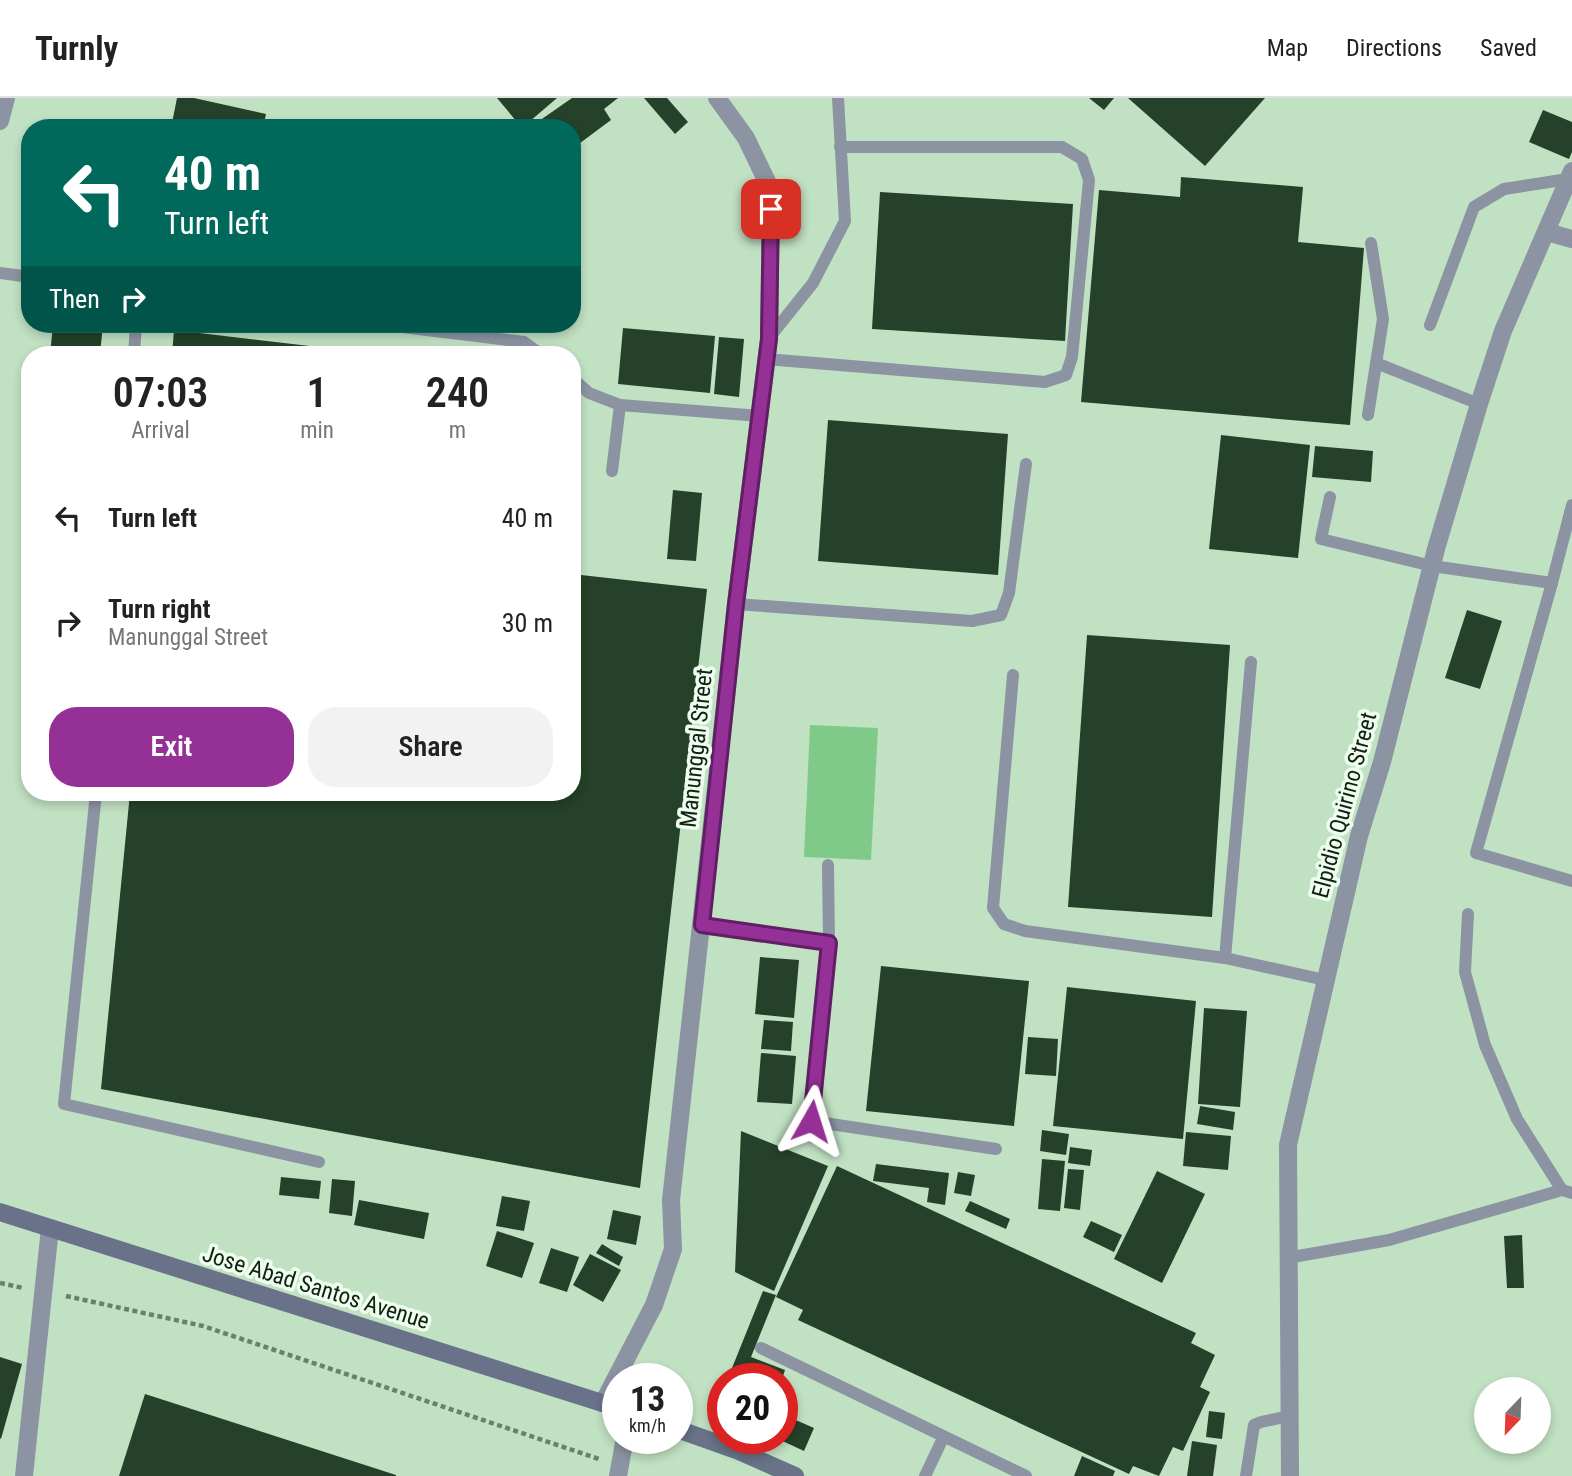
<!DOCTYPE html>
<html lang="en">
<head>
<meta charset="utf-8">
<style>
  :root { --surface:#fff; --page:#f2f2f2; --text:#222; --muted:#767676; --line:#e0e0e0; --accent:#943096 }
  body { margin:0; font-family:"Roboto Condensed",sans-serif; background:var(--page); color:var(--text); height:100vh; display:flex; flex-direction:column; font-size:26px; white-space:nowrap }
  * { box-sizing:border-box; margin:0 }
  p { font-size:23px; color:var(--muted) }
  .icon { flex:none; width:38px; height:38px; fill:none; stroke:currentColor; stroke-width:2; stroke-linecap:round; stroke-linejoin:round }
  .map { position:relative; flex:1; overflow:hidden }
  .drawer { position:absolute; left:21px; top:248px; width:560px; height:455px; display:flex; flex-direction:column; background:var(--surface); border-radius:28px; box-shadow:0 4px 10px #0003 }
  .drawer>* { flex:none }
  .top-card { position:absolute; left:21px; top:21px; width:560px; height:214px; border-radius:28px; box-shadow:0 4px 10px #0003; background:#00695c; color:#fff; overflow:hidden }
  .needle { width:46px; rotate:203deg }
  .tools { position:absolute; left:1474px; top:1279px; display:grid; gap:14px }
  .tools a { display:grid; place-items:center; width:77px; height:77px; border-radius:50%; background:var(--surface); box-shadow:0 4px 10px #0003; font-size:35px }
  .speed { position:absolute; left:602px; top:1265px; display:flex; gap:14px; font-size:35px; font-weight:700; text-align:center }
  .speed>* { display:grid; place-content:center; width:91px; height:91px; border-radius:50%; background:var(--surface); box-shadow:0 4px 10px #0003; line-height:1 }
  .speed small { font-size:18px; font-weight:400 }
  .speed .limit { border:10px solid #d22; background:#fff; color:#111 }
  .pin { position:absolute; display:grid; place-items:center; width:60px; height:60px; color:#fff; margin:-30px; border-radius:14px; box-shadow:0 4px 10px #0006 }
  .me { position:absolute; width:77px; margin:-38px; rotate:6deg; stroke-linejoin:round; filter:drop-shadow(0 0 5px #0008) }
  .turn { display:flex; align-items:center; gap:24px; height:147px; padding:0 28px; font-size:32px }
  .turn .icon { width:91px; height:91px; stroke-width:2.5 }
  .turn b { display:block; font-size:49px; line-height:60px }
  .then { display:flex; align-items:center; height:66px; padding:0 28px; background:#0003; gap:14px; font-size:26px }
  .eta { display:flex; justify-content:space-evenly; align-items:center; height:119px; text-align:center }
  .eta b { font-size:42px; font-weight:600; line-height:49px }
  .primary-button { display:flex; gap:14px; margin-top:auto; padding:14px 28px }
  .primary-button a { flex:1; height:80px; border-radius:28px; background:var(--accent); color:#fff; font-size:28px; font-weight:600; line-height:80px; text-align:center }
  .primary-button a+a { background:var(--page); color:var(--text) }
  ul { padding:0; list-style:none }
  li { display:flex; align-items:center; gap:21px; height:105px; padding:0 28px }
  li div { flex:1 }
  li b { display:block; font-size:26px }
  li em { font-style:normal }
  header { display:flex; align-items:center; gap:42px; box-sizing:border-box; height:98px; padding:0 35px; background:var(--surface); border-bottom:2px solid var(--line) }
  header strong { font-size:33px }
  nav { display:flex; gap:38px; margin-inline-start:auto; font-size:24px }
  .map>svg:first-child { display:block }
</style>
</head>
<body>
<header>
<strong>Turnly</strong>
<nav><a>Map</a><a>Directions</a><a>Saved</a></nav>
</header>
<div class="map">
<svg width="1572" height="1378" viewBox="0 0 1572 1378">
  <rect width="100%" height="100%" fill="#c1e1c3"/>
  <polygon fill="#7fca89" points="810,627 878,630 871,762 804,759"/>
  <g fill="#254129">
    <polygon points="177,0 194,0 266,16 263,30 171,30"/>
    <polygon points="497,0 557,0 522,30"/>
    <polygon points="572,0 618,0 604,11 611,22 572,51 572,30 529,30"/>
    <polygon points="644,0 667,0 688,24 675,36"/>
    <polygon points="1089,0 1114,0 1104,12"/>
    <polygon points="1128,0 1265,0 1205,68"/>
    <polygon points="1543,12 1572,24 1572,54 1569,61 1529,44"/>
    <polygon points="1181,79 1303,89 1298,144 1364,150 1350,327 1081,304 1099,92 1180,99"/>
    <polygon points="880,94 1073,106 1065,243 872,231"/>
    <polygon points="53,226 103,226 100,257 50,257"/>
    <polygon points="623,230 715,238 710,295 618,286"/>
    <polygon points="174,232 378,256 378,257 172,257"/>
    <polygon points="719,239 744,241 739,299 714,296"/>
    <polygon points="828,322 1008,336 998,477 818,463"/>
    <polygon points="1221,337 1310,347 1298,460 1209,451"/>
    <polygon points="1315,348 1373,353 1371,384 1312,379"/>
    <polygon points="673,392 702,395 696,463 667,461"/>
    <polygon points="572,476 707,491 640,1090 101,991 130,695 572,695"/>
    <polygon points="1467,512 1502,523 1480,591 1445,580"/>
    <polygon points="1087,537 1230,547 1212,819 1068,809"/>
    <polygon points="760,859 799,862 794,920 755,916"/>
    <polygon points="881,868 1029,883 1014,1028 866,1013"/>
    <polygon points="1067,889 1196,903 1183,1041 1053,1028"/>
    <polygon points="1204,910 1247,913 1240,1009 1198,1006"/>
    <polygon points="764,922 793,924 791,953 761,951"/>
    <polygon points="1028,939 1058,941 1056,978 1025,976"/>
    <polygon points="761,955 796,958 792,1006 757,1004"/>
    <polygon points="1200,1008 1235,1014 1233,1032 1197,1026"/>
    <polygon points="1042,1032 1069,1036 1066,1057 1040,1053"/>
    <polygon points="741,1033 828,1068 774,1193 735,1174"/>
    <polygon points="1186,1034 1231,1038 1228,1072 1183,1068"/>
    <polygon points="1070,1049 1092,1052 1090,1068 1068,1065"/>
    <polygon points="1042,1061 1065,1063 1060,1113 1038,1111"/>
    <polygon points="876,1066 949,1075 945,1107 927,1104 929,1090 873,1083"/>
    <polygon points="837,1068 1196,1235 1191,1245 1215,1257 1200,1289 1210,1294 1183,1353 1173,1349 1159,1378 1133,1368 1129,1376 798,1222 803,1212 776,1199"/>
    <polygon points="1068,1071 1084,1072 1080,1112 1064,1110"/>
    <polygon points="1157,1073 1205,1096 1162,1185 1114,1161"/>
    <polygon points="958,1074 975,1077 971,1098 954,1095"/>
    <polygon points="281,1079 321,1083 319,1101 279,1097"/>
    <polygon points="332,1081 355,1083 352,1118 329,1115"/>
    <polygon points="502,1098 530,1103 524,1133 496,1128"/>
    <polygon points="359,1102 429,1115 424,1141 354,1127"/>
    <polygon points="970,1103 1010,1121 1006,1131 965,1113"/>
    <polygon points="613,1112 641,1118 636,1147 607,1141"/>
    <polygon points="1091,1123 1122,1137 1114,1154 1083,1139"/>
    <polygon points="497,1133 534,1145 522,1180 486,1168"/>
    <polygon points="1522,1137 1524,1190 1507,1190 1504,1138"/>
    <polygon points="602,1146 623,1159 619,1168 596,1155"/>
    <polygon points="551,1150 579,1159 567,1194 539,1185"/>
    <polygon points="590,1156 621,1172 603,1204 573,1187"/>
    <polygon points="763,1193 776,1197 751,1259 785,1272 782,1281 761,1281 732,1270"/>
    <polygon points="0,1259 22,1266 1,1341 0,1340"/>
    <polygon points="145,1296 396,1377 396,1378 119,1378"/>
    <polygon points="1209,1313 1225,1315 1222,1341 1206,1339"/>
    <polygon points="782,1316 814,1330 804,1353 776,1340 782,1340"/>
    <polygon points="1192,1343 1217,1347 1213,1378 1187,1378"/>
    <polygon points="1082,1358 1115,1373 1113,1378 1074,1378"/>
  </g>
  <g fill="none" stroke-linecap="round" stroke-linejoin="round">
    <g stroke="#6a806b" stroke-width="4.5" stroke-dasharray="5 3.5" stroke-linecap="butt">
      <polyline points="0,1185 23,1190"/>
      <polyline points="66,1198 203,1228 599,1361"/>
    </g>
    <g stroke="#8c93a2" stroke-width="12">
      <polyline points="0,175 30,179"/>
      <polyline points="378,226 524,244 542,257"/>
      <polyline points="1430,227 1474,109 1504,91 1568,81"/>
      <polyline points="769,240 813,185 845,123 838,0"/>
      <polyline points="134,257 136,226"/>
      <polyline points="766,261 1045,284 1066,277 1072,259 1089,82 1082,61 1062,49 840,49"/>
      <polyline points="1376,265 1479,306"/>
      <polyline points="572,280 589,295 620,307 760,318"/>
      <polyline points="1368,317 1383,221 1371,145"/>
      <polyline points="612,373 620,307"/>
      <polyline points="1330,399 1321,441 1432,468 1552,485 1476,755 1572,783"/>
      <polyline points="1552,485 1572,407"/>
      <polyline points="736,506 972,523 1001,517 1009,495 1026,366"/>
      <polyline points="1013,577 993,810 1004,826 1025,833 1225,860 1325,882"/>
      <polyline points="96,695 64,1006 319,1064"/>
      <polyline points="1468,816 1465,874 1485,947 1517,1021 1562,1092"/>
      <polyline points="702,827 829,845 828,767"/>
      <polyline points="829,845 811,1023 996,1051"/>
      <polyline points="1225,860 1251,564"/>
      <polyline points="1287,1160 1389,1142 1562,1092 1572,1095"/>
      <polyline points="761,1250 1026,1378"/>
      <polyline points="925,1378 943,1340"/>
      <polyline points="1246,1378 1254,1327 1261,1324 1289,1318"/>
    </g>
    <g stroke="#8c93a2" stroke-width="18">
      <polyline points="0,23 6,0"/>
      <polyline points="1547,134 1572,141"/>
      <polyline points="603,1305 654,1207 673,1151 671,1102 736,506 769,241 771,92 746,40 717,0"/>
      <polyline points="24,1378 50,1130"/>
      <polyline points="618,1378 625,1340"/>
    </g>
    <polyline stroke="#8c93a2" stroke-width="18" points="1290,1378 1288,1047 1359,738 1382,664 1436,451 1479,306 1503,233 1572,73"/>
    <g stroke="#697288" stroke-width="18">
      <polyline points="0,1114 618,1310"/>
      <polyline points="677,1331 739,1353 795,1378"/>
    </g>
  </g>
  <g fill="none" stroke-linecap="round" stroke-linejoin="round">
    <defs>
      <polyline id="route" points="771,111 769,241 736,506 702,827 829,845 811,1023"/>
    </defs>
    <use href="#route" stroke="#601f62" stroke-width="18"/>
    <use href="#route" stroke="#943096" stroke-width="12"/>
  </g>
  <g text-anchor="middle" stroke-width="7" stroke-linejoin="round" paint-order="stroke">
    <g font-size="23" fill="#131f14" stroke="#edfdee">
      <text transform="translate(696 650) rotate(-84)" y="8">Manunggal Street</text>
      <text transform="translate(1344 707) rotate(-75)" y="8">Elpidio Quirino Street</text>
      <text transform="translate(316 1189) rotate(17)" y="8">Jose Abad Santos Avenue</text>
    </g>
  </g>
</svg>
<div class="tools">
<a><svg class="needle" viewBox="-14 -14 28 28"><path d="M0-13l5 13h-10z" fill="#e53935"/><path d="M0 13l5-13h-10z" fill="#767676"/></svg></a>
</div>
<div class="speed"><div>13<small>km/h</small></div><div class="limit">20</div></div>
<div class="pin" style="left:771px;top:111px;background:#d93025"><svg class="icon" aria-label="arrive" viewBox="0 0 24 24"><path d="M6 21V4h12l-3 4 3 4H6"/></svg></div>
<svg class="me" style="left:811px;top:1023px" viewBox="-20 -20 40 40"><path d="M0-17L14 15 0 8-14 15z" fill="#943096" stroke="#fff" stroke-width="4"/></svg>
<div class="top-card">
<div class="turn"><svg class="icon" aria-label="left" viewBox="0 0 24 24"><path d="M17 20v-9H6M10 6l-5 5 5 5"/></svg><div><b>40 m</b>Turn left</div></div>
<div class="then">Then<svg class="icon" aria-label="right" viewBox="0 0 24 24"><path d="M7 20v-9h11M14 6l5 5-5 5"/></svg></div>
</div>
<section class="drawer">
<div class="eta">
<div><b>07:03</b><p>Arrival</p></div>
<div><b>1</b><p>min</p></div>
<div><b>240</b><p>m</p></div>
</div>
<ul>
<li><svg class="icon" aria-label="left" viewBox="0 0 24 24"><path d="M17 20v-9H6M10 6l-5 5 5 5"/></svg><div><b>Turn left</b></div><em>40 m</em></li>
<li><svg class="icon" aria-label="right" viewBox="0 0 24 24"><path d="M7 20v-9h11M14 6l5 5-5 5"/></svg><div><b>Turn right</b><p>Manunggal Street</p></div><em>30 m</em></li>
</ul>
<div class="primary-button"><a>Exit</a><a>Share</a></div>
</section>
</div>
</body>
</html>
